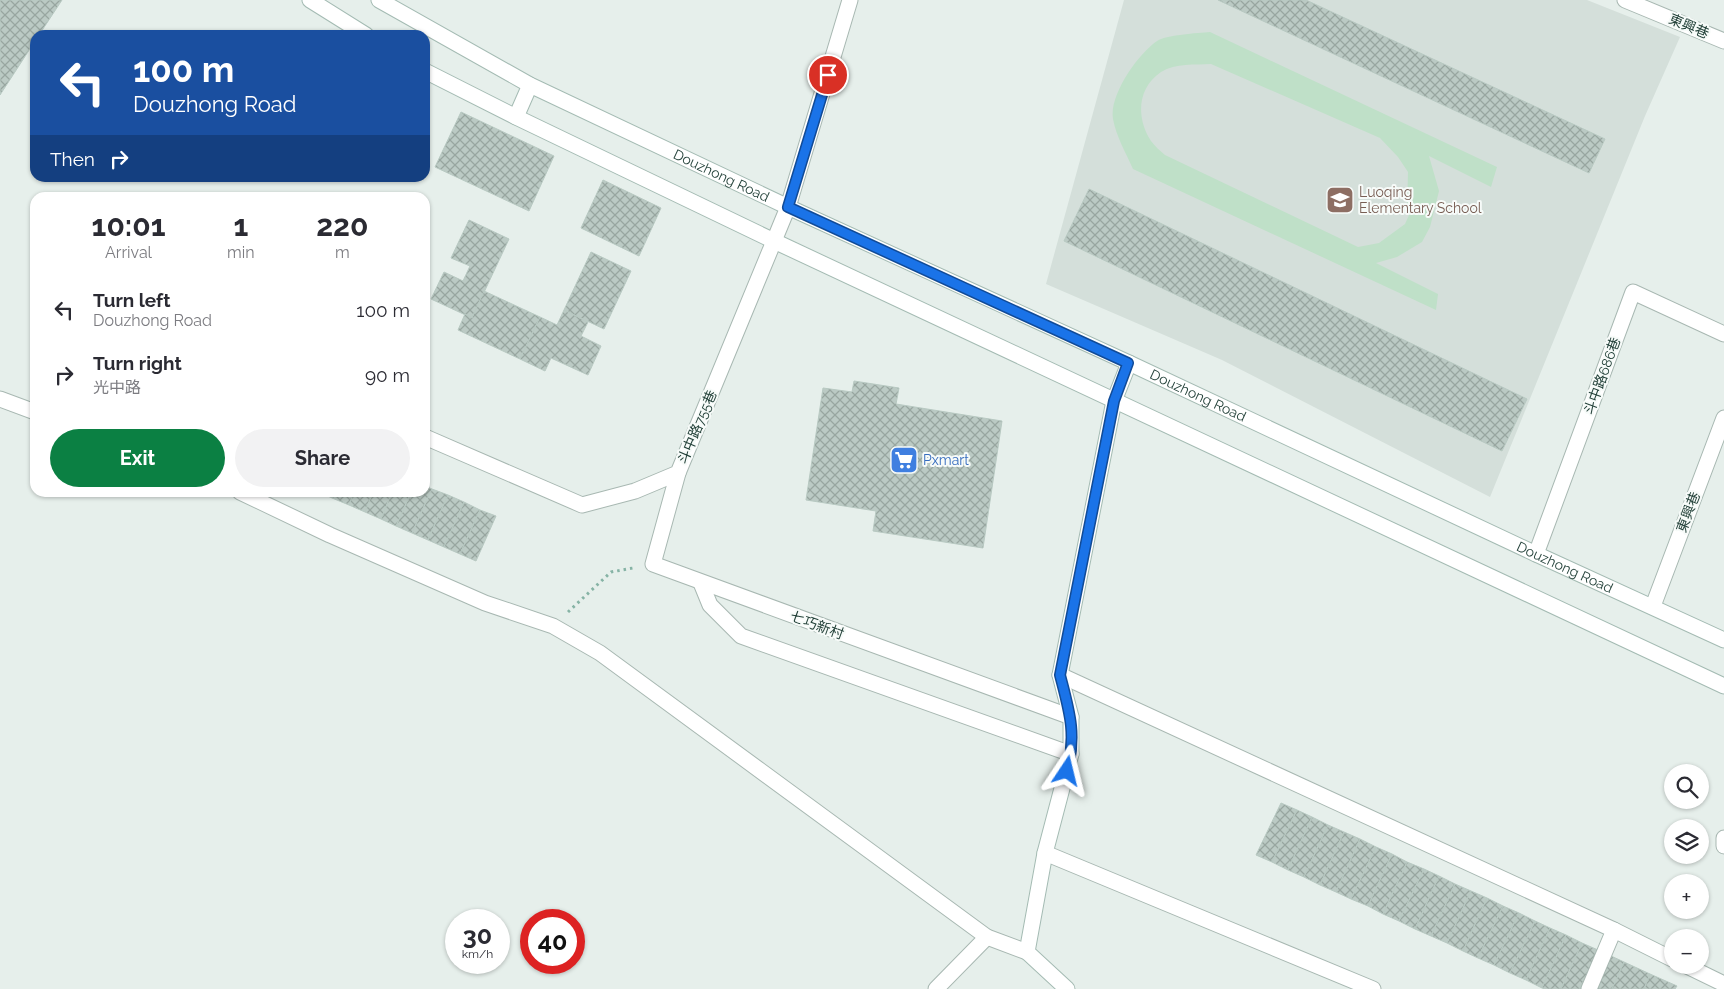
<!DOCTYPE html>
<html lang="en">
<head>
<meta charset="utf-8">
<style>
  :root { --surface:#fff; --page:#f2f2f3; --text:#2b2b33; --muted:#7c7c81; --accent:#0b8043 }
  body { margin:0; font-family:Raleway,"Noto Sans TC",sans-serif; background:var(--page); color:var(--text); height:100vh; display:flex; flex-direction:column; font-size:19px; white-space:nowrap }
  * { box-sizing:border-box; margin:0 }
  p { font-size:16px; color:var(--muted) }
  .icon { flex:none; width:28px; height:28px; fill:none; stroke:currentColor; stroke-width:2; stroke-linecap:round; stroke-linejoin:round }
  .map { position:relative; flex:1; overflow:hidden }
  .sheet { position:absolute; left:30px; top:192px; width:400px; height:305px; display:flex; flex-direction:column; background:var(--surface); border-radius:15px; box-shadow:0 1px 4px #0004 }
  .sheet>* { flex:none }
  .guide { position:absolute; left:30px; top:30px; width:400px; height:152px; border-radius:15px; box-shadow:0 1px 4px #0004; background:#1a4fa0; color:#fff; overflow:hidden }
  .fabs { position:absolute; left:1664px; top:764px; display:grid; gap:10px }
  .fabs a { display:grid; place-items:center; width:45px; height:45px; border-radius:50%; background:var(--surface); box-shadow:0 1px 4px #0004; font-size:25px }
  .speed { position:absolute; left:445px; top:909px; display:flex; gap:10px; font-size:25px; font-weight:700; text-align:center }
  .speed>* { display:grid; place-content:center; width:65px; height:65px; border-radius:50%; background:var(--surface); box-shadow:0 1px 4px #0004; line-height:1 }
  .speed small { font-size:12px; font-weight:400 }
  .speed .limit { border:8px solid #d22; background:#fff; color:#111 }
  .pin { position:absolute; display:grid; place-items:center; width:42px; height:42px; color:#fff; margin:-21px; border:2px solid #fff; border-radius:50%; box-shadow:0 1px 5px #0007 }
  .me { position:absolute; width:55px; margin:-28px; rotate:10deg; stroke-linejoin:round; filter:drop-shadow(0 0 4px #0008) }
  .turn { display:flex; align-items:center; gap:18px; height:105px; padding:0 20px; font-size:22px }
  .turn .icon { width:65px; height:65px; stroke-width:2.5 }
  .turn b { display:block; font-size:35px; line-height:42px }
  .then { display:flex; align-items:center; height:48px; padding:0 20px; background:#0003; gap:10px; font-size:19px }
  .eta { display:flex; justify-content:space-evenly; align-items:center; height:85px; text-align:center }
  .eta b { font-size:30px; font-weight:700; line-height:35px }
  .cta { display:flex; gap:10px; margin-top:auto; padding:10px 20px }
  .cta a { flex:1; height:58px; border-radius:30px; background:var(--accent); color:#fff; font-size:20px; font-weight:700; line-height:58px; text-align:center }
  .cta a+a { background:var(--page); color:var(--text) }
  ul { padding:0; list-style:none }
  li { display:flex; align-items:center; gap:15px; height:65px; padding:0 20px }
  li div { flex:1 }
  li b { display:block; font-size:19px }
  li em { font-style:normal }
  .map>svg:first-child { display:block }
</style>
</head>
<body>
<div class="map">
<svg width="1724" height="989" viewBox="0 0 1724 989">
  <defs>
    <pattern id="building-cross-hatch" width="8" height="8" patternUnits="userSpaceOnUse" patternTransform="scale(1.25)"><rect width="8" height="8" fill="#bbcac4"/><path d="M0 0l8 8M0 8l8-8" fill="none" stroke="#98a6a0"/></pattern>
  </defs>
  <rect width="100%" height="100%" fill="#e6efeb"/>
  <polygon fill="#d4dfda" points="1124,0 1587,0 1680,37 1645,116 1490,497 1222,360 1046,284"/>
  <path fill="#bfe0c8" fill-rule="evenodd" d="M1210,32L1497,167L1491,187L1429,156L1439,191L1430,227L1422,242L1397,257L1376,263L1438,294L1436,310L1133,169C1126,153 1116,136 1113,119C1109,95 1138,54 1157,41C1165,35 1198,33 1210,32ZM1211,64L1380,138L1398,157L1408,172L1407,210L1414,204L1405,224L1379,243L1358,247L1165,155C1160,151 1155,146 1151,141C1136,118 1137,88 1161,72C1176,63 1195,65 1211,64Z"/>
  <g fill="url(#building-cross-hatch)" stroke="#b8c9c2">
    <polygon points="0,0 62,0 39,35 35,35 35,41 0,95"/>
    <polygon points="1218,0 1306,0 1605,139 1589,173"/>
    <polygon points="461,112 554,156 529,211 435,167"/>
    <polygon points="603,180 661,208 639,256 581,228"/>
    <polygon points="1089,189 1527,399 1502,451 1064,241"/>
    <polygon points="469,220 509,239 472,318 431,299 444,272 463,281 470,266 451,258"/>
    <polygon points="591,252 631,271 604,329 564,310"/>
    <polygon points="484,291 540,317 520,359 458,330 465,314 472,318"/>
    <polygon points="564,310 588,322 581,336 601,346 588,375 551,358 545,371 520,359 540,317 557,325"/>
    <polygon points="854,381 899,388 896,404 1002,421 983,548 873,531 876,511 806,500 823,388 852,392"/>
    <polygon points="425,486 432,489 412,533 396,526 411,492 425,492"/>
    <polygon points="432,489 448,495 428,540 412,533"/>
    <polygon points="319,492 335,492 332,498"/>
    <polygon points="335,492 354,492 349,505 332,498"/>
    <polygon points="354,492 373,492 365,512 349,505"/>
    <polygon points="373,492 392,492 381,519 365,512"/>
    <polygon points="392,492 411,492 396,526 381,519"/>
    <polygon points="448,495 464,502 444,547 428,540"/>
    <polygon points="464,502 480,510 460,554 444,547"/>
    <polygon points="480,510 496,516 476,561 460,554"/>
    <polygon points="1281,803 1297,810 1272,862 1256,855"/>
    <polygon points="1297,810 1312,817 1288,870 1272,862"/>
    <polygon points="1312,817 1328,825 1304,877 1288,870"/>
    <polygon points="1328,825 1344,832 1320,885 1304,877"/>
    <polygon points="1344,832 1360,839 1336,892 1320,885"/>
    <polygon points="1360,839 1376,847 1351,899 1336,892"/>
    <polygon points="1376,847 1392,854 1368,906 1351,899"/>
    <polygon points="1392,854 1407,862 1383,914 1368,906"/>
    <polygon points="1407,862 1424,869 1399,921 1383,914"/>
    <polygon points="1424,869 1439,876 1415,929 1399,921"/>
    <polygon points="1439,876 1455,884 1431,936 1415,929"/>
    <polygon points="1455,884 1471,891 1447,943 1431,936"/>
    <polygon points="1471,891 1487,898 1463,951 1447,943"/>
    <polygon points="1487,898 1503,906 1478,958 1463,951"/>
    <polygon points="1503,906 1519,913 1494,965 1478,958"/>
    <polygon points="1519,913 1535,921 1510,973 1494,965"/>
    <polygon points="1535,921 1550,928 1526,980 1510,973"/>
    <polygon points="1550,928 1566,935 1542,988 1526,980"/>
    <polygon points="1566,935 1582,943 1561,989 1545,989 1542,988"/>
    <polygon points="1582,943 1598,950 1580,989 1561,989"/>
    <polygon points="1598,950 1624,962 1612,989 1580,989"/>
    <polygon points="1624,962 1650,974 1644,989 1612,989"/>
    <polygon points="1650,974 1677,986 1675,989 1644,989"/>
  </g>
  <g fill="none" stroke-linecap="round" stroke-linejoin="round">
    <defs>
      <g id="lane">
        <polyline points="1625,0 1724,41"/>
        <polyline points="425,437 582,505 635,491 678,473 774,241"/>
        <polyline points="678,473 653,564 1071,717"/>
        <polyline points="240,492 330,535 485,603 553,626 600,653 987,937 1027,952"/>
        <polyline points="1536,554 1633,292 1724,334"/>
        <polyline points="701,583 710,605 741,636 1071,754"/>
        <polyline points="1653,606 1724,418"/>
        <polyline points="1724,838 1724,846"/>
        <polyline points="936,989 987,937"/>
      </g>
      <g id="street">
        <polyline points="774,241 788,207 850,0"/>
        <polyline points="0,399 35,412"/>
        <polyline points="1060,675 1614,930 1672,959"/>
        <polyline points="1045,853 1373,989"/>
        <polyline points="1685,965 1724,984"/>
        <polyline points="1589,989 1614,930"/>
      </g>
      <g id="secondary">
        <polyline points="310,0 366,35"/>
        <path id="s1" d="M379,0L530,85L788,207L1129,363L1536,554L1724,640"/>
        <polyline points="425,71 516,117 774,241 1724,686"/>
        <polyline points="516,117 530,85"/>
        <polyline points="1067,989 1027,952 1045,853 1071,754 1071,717 1060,675 1114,401 1129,363"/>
      </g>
    </defs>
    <use href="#lane" stroke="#a8b8b2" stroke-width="17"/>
    <use href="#street" stroke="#a8b8b2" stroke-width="17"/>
    <use href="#secondary" stroke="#a4bbb3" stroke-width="17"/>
    <polyline stroke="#86b3a5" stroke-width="3" stroke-dasharray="2.5 4" stroke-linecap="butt" points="568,612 611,572 633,568"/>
    <use href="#lane" stroke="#fff" stroke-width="15"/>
    <use href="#street" stroke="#fff" stroke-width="15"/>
    <use href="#secondary" stroke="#fff" stroke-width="15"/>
  </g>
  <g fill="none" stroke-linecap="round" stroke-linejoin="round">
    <defs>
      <path id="route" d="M828,75L788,207L1128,363L1114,401L1060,675C1069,710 1077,734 1067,771"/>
    </defs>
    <use href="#route" stroke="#114b97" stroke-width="12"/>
    <use href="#route" stroke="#1a73e8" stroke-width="9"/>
  </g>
  <defs>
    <symbol id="school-square" viewBox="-11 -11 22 22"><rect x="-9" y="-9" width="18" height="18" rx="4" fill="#8d6e63" stroke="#f7fbf9"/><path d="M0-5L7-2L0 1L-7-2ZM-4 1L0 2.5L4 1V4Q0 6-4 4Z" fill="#fff"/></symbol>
    <symbol id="supermarket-square" viewBox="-11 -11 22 22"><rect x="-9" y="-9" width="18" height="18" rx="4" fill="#3f7fe0" stroke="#f7fbf9"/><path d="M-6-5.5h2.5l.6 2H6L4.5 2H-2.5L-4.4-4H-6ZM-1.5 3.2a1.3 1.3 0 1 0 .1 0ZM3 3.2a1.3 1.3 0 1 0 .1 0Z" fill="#fff"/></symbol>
  </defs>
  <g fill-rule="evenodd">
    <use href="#school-square" x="1324" y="184" width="32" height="32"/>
    <use href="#supermarket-square" x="888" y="444" width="32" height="32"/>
  </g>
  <g text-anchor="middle" stroke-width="4" stroke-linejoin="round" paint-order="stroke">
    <g font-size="14" fill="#24423a" stroke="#f7fbf9">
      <text transform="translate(1689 26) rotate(23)" y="5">東興巷</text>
      <text dy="5" stroke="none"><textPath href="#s1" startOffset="385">Douzhong Road</textPath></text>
      <text transform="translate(1602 376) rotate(-70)" y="5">斗中路686巷</text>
      <text dy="5" stroke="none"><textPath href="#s1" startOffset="910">Douzhong Road</textPath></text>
      <text transform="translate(697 427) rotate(-67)" y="5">斗中路755巷</text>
      <text transform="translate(1688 512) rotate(-69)" y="5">東興巷</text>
      <text dy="5" stroke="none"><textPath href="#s1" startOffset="1315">Douzhong Road</textPath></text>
      <text transform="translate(817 625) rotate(20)" y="5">七巧新村</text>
    </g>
    <g font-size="14" fill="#785e54" stroke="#f7fbf9" text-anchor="start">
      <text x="1359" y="197">Luoqing<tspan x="1359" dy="16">Elementary School</tspan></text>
    </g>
    <g font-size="14" fill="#366cbe" stroke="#f7fbf9" text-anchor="start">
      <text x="923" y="465">Pxmart</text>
    </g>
  </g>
</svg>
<div class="fabs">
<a><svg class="icon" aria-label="search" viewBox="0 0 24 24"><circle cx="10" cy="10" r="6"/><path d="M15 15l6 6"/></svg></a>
<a><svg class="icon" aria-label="layers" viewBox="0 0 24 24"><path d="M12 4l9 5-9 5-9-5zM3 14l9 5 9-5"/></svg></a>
<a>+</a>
<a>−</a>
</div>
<div class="speed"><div>30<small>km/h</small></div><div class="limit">40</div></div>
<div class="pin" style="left:828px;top:75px;background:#d93025"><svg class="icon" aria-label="arrive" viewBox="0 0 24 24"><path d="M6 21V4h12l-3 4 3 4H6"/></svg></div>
<svg class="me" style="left:1067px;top:771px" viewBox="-20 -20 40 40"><path d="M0-17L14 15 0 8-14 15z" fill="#1a73e8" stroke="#fff" stroke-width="4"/></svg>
<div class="guide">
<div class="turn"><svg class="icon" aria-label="left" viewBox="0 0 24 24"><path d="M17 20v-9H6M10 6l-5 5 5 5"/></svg><div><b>100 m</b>Douzhong Road</div></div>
<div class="then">Then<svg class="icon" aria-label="right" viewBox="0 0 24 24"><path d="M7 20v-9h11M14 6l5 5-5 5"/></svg></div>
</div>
<section class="sheet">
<div class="eta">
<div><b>10:01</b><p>Arrival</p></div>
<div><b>1</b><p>min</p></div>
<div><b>220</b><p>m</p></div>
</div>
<ul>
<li><svg class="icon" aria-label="left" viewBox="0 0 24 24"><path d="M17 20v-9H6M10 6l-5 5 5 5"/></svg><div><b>Turn left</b><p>Douzhong Road</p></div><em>100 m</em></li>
<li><svg class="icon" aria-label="right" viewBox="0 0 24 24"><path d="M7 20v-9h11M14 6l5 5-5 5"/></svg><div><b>Turn right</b><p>光中路</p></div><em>90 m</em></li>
</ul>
<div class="cta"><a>Exit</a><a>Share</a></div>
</section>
</div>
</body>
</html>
